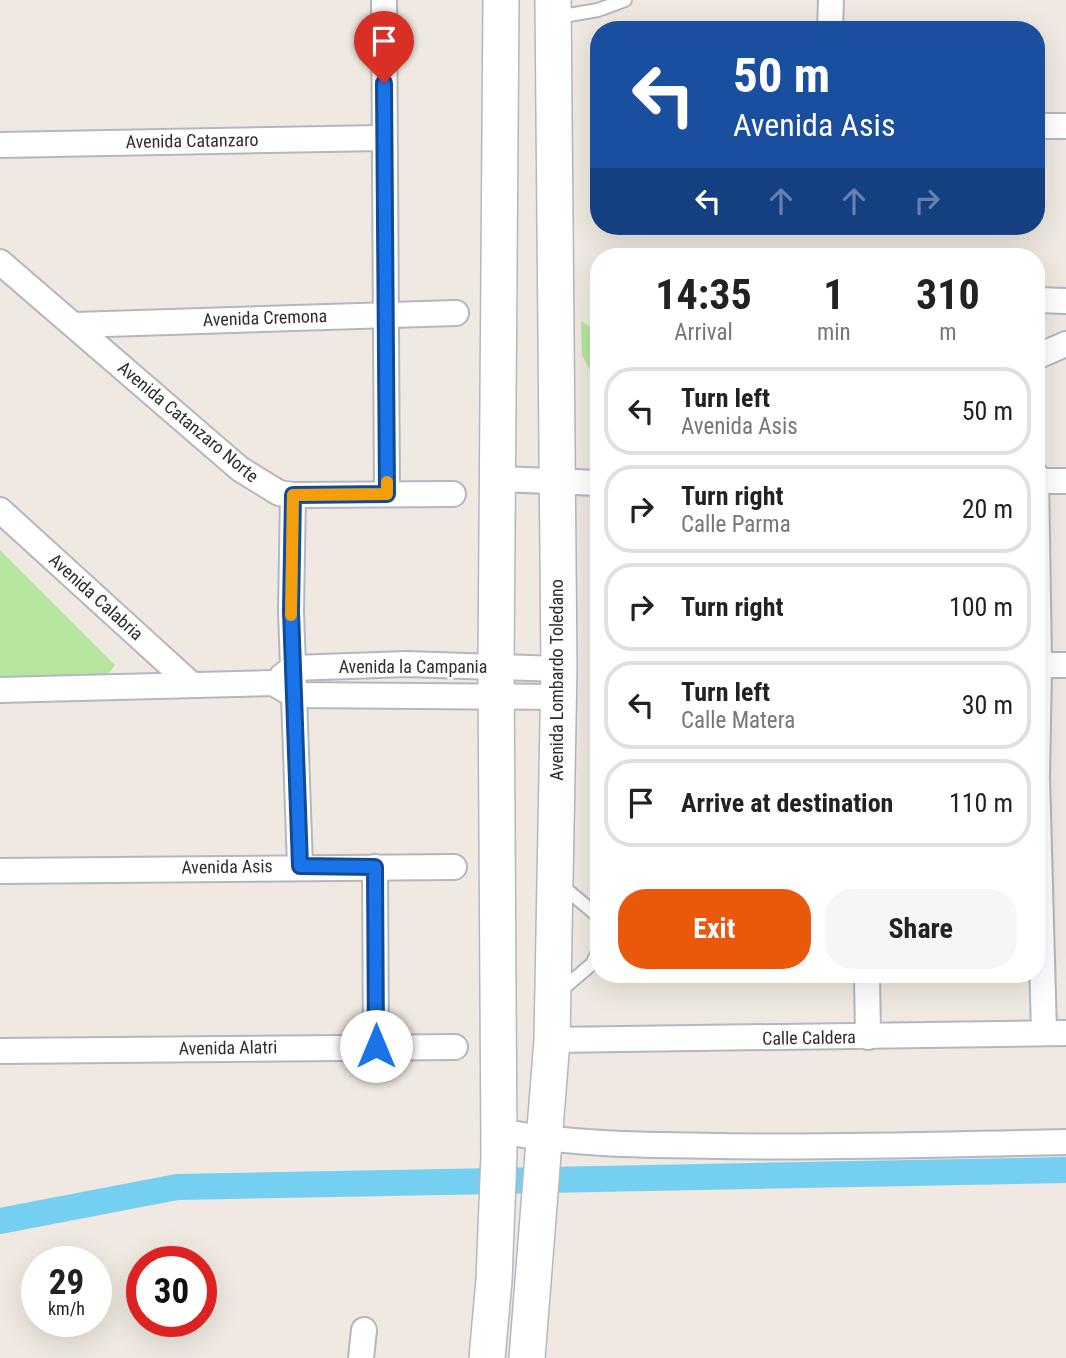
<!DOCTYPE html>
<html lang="en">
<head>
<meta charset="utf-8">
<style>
  :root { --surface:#fff; --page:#f6f6f6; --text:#222; --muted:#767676; --line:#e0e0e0; --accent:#ea580c }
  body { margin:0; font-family:"Roboto Condensed",sans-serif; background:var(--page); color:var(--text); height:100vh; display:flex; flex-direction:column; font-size:26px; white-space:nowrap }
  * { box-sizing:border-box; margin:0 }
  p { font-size:23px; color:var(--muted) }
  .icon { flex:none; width:38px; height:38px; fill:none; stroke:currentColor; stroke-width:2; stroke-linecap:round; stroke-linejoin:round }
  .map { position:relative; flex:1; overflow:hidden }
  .side { position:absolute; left:590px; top:248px; width:455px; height:735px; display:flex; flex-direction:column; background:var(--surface); border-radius:28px; box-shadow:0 7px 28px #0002 }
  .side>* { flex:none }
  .banner { position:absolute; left:590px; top:21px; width:455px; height:214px; border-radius:28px; box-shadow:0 7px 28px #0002; background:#1a4fa0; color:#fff; overflow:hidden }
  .speed { position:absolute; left:21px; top:1246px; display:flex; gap:14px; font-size:35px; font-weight:700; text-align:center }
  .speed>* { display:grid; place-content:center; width:91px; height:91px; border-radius:50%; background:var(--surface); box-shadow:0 7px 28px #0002; line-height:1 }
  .speed small { font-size:18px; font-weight:400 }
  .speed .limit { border:10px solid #d22; background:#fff; color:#111 }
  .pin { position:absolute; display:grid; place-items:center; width:60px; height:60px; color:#fff; margin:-72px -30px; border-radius:50% 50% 50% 0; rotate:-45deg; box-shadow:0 0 7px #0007 }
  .pin .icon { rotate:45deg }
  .me { position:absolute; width:77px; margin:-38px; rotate:0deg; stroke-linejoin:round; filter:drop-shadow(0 0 5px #0008) }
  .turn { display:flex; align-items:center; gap:24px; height:147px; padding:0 28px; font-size:32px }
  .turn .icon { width:91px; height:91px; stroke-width:2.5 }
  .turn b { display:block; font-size:49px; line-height:60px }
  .lanes { display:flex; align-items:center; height:66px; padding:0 28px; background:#0003; justify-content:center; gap:35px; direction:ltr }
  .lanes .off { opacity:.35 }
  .eta { display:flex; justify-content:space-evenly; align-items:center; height:119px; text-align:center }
  .eta b { font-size:42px; font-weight:700; line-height:49px }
  .primary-button { display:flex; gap:14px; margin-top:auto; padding:14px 28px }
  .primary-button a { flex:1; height:80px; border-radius:28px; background:var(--accent); color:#fff; font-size:28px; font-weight:700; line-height:80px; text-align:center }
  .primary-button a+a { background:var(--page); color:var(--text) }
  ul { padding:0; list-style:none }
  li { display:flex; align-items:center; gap:21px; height:88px; margin:0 14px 10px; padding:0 14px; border:4px solid var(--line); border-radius:28px }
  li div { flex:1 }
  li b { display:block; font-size:26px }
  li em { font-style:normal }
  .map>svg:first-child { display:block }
</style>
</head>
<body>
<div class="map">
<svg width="1066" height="1358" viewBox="0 0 1066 1358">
  <rect width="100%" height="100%" fill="#efe9e1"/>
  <g fill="#b6e59e">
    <polygon points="581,321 598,332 598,385 582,355"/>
    <polygon points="0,550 115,665 106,677 0,680"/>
  </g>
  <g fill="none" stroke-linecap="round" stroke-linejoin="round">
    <polyline stroke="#75cff0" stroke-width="26" points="0,1221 177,1187 1066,1170"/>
    <defs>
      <g id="service">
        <polyline points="557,17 598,10 625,0"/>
        <polyline points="561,885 598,916"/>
        <polyline points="559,992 592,964 598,952"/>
      </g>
      <g id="minor">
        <polyline points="384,0 387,494"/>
        <polyline points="830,30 831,0"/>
        <polyline points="1036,126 1066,126"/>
        <polyline points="0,145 383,138"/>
        <polyline points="0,262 240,469 279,493 293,495 453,494"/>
        <polyline points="1036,300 1066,301"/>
        <polyline points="75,325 456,313"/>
        <polyline points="1036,357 1066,344"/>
        <polyline points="1036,475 1039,665 1037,777 1044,1033"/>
        <polyline points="499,479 598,483"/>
        <polyline points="1037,481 1066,481"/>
        <polyline points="293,495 291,611 300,866"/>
        <polyline points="0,510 191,684"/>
        <polyline points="1039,665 1066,665"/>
        <polyline points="282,676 293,668 407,664 559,669"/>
        <polyline points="0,690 273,683 294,695 558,697"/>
        <polyline points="375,867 376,1046"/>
        <polyline points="0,871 454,867"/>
        <polyline points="867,975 868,1037"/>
        <polyline points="552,1040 1066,1033"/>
        <polyline points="0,1051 455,1047"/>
        <path d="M499,1131C573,1145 646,1145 721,1146C836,1148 951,1144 1066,1142"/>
        <polyline points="361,1358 364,1330"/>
      </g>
      <g id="secondary">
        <polyline points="487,1358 494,1280 499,1154 496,667 501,0"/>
        <polyline points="527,1358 552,1040 559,669 553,0"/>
      </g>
    </defs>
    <use href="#service" stroke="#b4b7c1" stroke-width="16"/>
    <use href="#minor" stroke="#b4b7c1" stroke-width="28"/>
    <use href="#secondary" stroke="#b4b7c1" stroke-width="38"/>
    <use href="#service" stroke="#fff" stroke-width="12"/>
    <use href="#minor" stroke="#fff" stroke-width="24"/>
    <use href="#secondary" stroke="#fff" stroke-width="35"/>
  </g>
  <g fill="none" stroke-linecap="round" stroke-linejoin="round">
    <defs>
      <polyline id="route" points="376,1046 375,867 300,866 291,611 293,495 387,494 384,83"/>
    </defs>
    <use href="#route" stroke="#114b97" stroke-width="18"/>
    <use href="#route" stroke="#1a73e8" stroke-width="12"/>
    <polyline stroke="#f59e0b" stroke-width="12" points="291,615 293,495 387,494 387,482"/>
  </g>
  <g text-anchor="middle" stroke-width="5" stroke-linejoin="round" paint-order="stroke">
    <g font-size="18" fill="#2e2e2e" stroke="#fff">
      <text transform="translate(192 141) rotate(-1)" y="6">Avenida Catanzaro</text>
      <text transform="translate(265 318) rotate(-2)" y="6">Avenida Cremona</text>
      <text transform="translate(188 422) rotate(40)" y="6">Avenida Catanzaro Norte</text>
      <text transform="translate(96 597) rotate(42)" y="6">Avenida Calabria</text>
      <text x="413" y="673">Avenida la Campania</text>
      <text transform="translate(557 680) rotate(-90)" y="6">Avenida Lombardo Toledano</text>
      <text transform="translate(227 867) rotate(-1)" y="6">Avenida Asis</text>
      <text transform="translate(809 1038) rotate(-1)" y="6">Calle Caldera</text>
      <text transform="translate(228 1048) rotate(-1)" y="6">Avenida Alatri</text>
    </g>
  </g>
</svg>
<div class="speed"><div>29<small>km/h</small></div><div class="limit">30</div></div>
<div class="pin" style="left:384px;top:83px;background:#d93025"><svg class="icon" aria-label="arrive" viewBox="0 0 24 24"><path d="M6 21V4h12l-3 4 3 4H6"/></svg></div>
<svg class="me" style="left:376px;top:1046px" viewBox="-20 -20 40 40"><circle r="19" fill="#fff"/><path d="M0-13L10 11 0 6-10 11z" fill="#1a73e8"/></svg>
<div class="banner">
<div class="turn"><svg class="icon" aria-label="left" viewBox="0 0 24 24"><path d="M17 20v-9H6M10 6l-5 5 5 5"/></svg><div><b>50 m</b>Avenida Asis</div></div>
<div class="lanes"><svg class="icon" aria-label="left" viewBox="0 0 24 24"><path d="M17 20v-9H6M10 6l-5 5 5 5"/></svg><svg class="icon off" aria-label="ahead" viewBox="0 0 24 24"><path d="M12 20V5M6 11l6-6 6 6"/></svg><svg class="icon off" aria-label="ahead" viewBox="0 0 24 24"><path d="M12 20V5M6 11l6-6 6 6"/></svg><svg class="icon off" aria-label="right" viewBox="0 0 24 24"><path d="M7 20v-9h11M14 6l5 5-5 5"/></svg></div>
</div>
<section class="side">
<div class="eta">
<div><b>14:35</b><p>Arrival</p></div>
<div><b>1</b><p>min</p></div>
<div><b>310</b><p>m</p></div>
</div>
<ul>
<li><svg class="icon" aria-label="left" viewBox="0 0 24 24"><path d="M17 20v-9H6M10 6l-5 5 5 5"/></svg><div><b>Turn left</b><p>Avenida Asis</p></div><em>50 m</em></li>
<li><svg class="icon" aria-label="right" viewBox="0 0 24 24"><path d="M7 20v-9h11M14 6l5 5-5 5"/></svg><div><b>Turn right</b><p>Calle Parma</p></div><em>20 m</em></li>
<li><svg class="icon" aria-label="right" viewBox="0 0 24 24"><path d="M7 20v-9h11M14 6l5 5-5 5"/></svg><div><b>Turn right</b></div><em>100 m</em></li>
<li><svg class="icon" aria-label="left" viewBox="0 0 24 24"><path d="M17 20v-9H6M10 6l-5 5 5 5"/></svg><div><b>Turn left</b><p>Calle Matera</p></div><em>30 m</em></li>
<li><svg class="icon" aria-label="arrive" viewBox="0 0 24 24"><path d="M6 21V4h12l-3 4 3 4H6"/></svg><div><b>Arrive at destination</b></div><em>110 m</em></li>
</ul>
<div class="primary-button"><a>Exit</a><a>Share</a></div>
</section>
</div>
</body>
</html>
